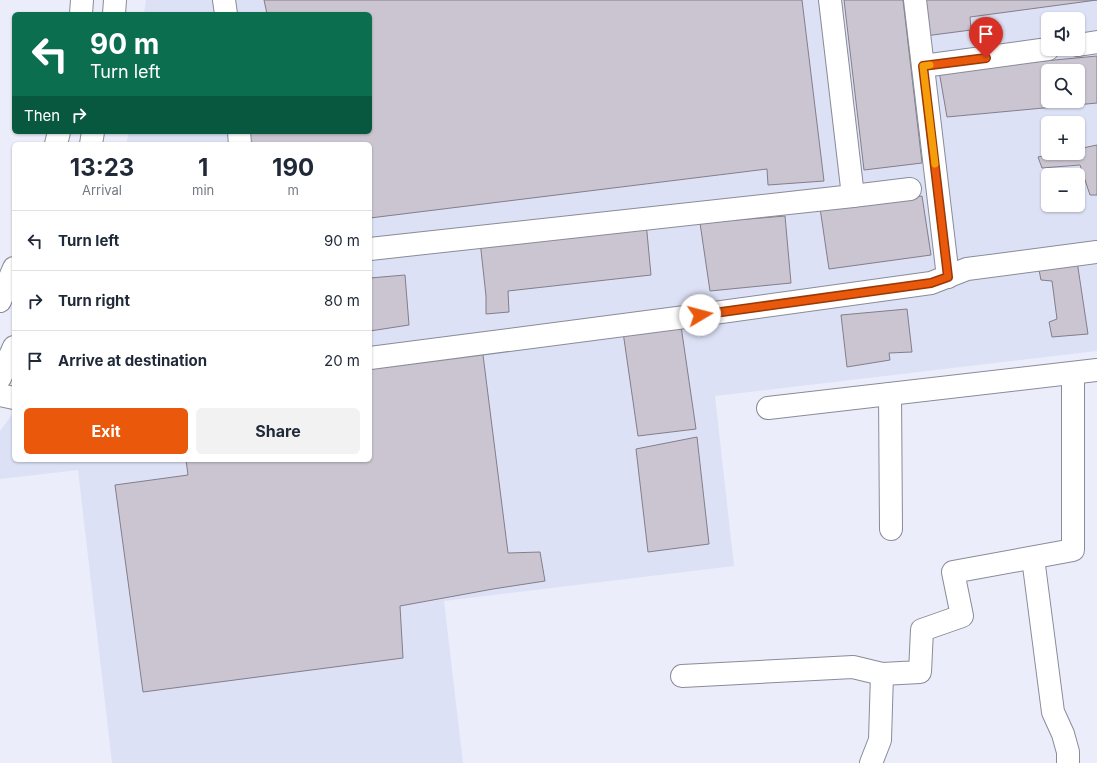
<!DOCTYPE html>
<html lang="en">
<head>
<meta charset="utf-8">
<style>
  :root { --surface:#fff; --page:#f2f2f3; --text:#1f2937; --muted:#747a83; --line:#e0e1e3; --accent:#ea580c }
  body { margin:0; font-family:Inter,sans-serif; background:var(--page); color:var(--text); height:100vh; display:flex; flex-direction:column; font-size:15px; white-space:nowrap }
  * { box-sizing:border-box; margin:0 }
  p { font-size:13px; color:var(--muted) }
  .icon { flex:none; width:22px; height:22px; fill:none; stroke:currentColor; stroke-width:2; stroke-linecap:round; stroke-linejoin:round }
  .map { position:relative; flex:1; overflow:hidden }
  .sheet { position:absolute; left:12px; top:142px; width:360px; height:320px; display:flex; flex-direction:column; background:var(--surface); border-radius:6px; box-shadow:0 1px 3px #0004 }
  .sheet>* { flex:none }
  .hud { position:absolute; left:12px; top:12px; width:360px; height:122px; border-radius:6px; box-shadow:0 1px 3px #0004; background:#0b6e4f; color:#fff; overflow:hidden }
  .buttons { position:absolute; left:1041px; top:12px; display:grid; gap:8px }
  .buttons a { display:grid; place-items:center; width:44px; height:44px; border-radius:6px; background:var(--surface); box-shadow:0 1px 3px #0004; font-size:20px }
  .pin { position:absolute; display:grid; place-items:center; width:34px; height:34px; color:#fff; margin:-41px -17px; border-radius:50% 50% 50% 0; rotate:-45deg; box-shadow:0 0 4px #0007 }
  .pin .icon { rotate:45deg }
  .me { position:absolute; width:44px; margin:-22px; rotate:82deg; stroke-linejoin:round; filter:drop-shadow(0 0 3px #0008) }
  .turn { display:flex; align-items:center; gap:14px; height:84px; padding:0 12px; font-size:18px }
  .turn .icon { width:52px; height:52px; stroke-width:2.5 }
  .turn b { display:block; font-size:28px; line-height:34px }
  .then { display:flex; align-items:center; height:38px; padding:0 12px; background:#0003; gap:8px; font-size:15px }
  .eta { display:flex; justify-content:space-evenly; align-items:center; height:68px; text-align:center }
  .eta b { font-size:24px; font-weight:700; line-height:28px }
  .action { display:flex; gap:8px; margin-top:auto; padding:8px 12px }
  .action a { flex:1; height:46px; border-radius:6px; background:var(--accent); color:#fff; font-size:16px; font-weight:700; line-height:46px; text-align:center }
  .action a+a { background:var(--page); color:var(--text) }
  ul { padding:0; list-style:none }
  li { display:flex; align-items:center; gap:12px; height:60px; padding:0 12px; border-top:1px solid var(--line) }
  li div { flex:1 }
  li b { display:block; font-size:15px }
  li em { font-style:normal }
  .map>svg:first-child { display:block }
</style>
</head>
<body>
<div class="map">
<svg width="1097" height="763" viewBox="0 0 1097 763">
  <rect width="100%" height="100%" fill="#ebedfa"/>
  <path fill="#dde1f5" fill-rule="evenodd" d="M146,0H1097V351L715,396L734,566L444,601L463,763H112L78,470L0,479V431L14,412V460H370V144H126L129,132H370V14H144ZM1048,19H1078V49H1048ZM1048,71H1078V101H1048ZM1048,123H1078V153H1048ZM1048,175H1078V205H1048Z"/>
  <g fill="#cbc5d1" stroke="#837e89" fill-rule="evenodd">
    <polygon points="264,0 802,0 824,181 768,185 767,169 370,218 370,144 245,144 243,132 370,132 370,14 267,14"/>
    <polygon points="844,0 903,0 922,163 864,170"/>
    <polygon points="920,0 1097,0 970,17 971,30 925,36"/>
    <path d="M1097,56V103L947,117L939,71ZM1048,71H1078V101H1048Z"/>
    <polygon points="1097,145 1097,195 1090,195 1080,165 1042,168 1038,157 1057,153 1078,153 1078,149"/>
    <polygon points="922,196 931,255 829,269 820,208"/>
    <polygon points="785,216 791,283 710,291 700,223"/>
    <polygon points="646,222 651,275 508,291 509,312 486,314 486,296 480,241"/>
    <polygon points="1077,261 1088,334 1052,337 1049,322 1057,319 1052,281 1041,280 1039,270"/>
    <polygon points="405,275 409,325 370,331 370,278"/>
    <polygon points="907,309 912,352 889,353 890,360 847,367 841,315"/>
    <polygon points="681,326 696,429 638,436 623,332"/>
    <polygon points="482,347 508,553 540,552 545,581 493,589 400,606 403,658 143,692 115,485 188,475 186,460 370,460 370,362"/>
    <polygon points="697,437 709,544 648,552 636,449"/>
  </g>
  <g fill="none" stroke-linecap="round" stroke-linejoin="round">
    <defs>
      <g id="minor">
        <polyline points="224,0 226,14"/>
        <polyline points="830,0 853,196"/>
        <polyline points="915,0 948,277"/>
        <polyline points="1078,45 1097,42"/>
        <polyline points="923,66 1048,49"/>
        <polyline points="239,132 240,144"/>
        <polyline points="370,249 853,196 910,189"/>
        <polyline points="370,358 685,317 931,283 967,269 1097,252"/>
        <polyline points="890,394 891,529"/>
        <polyline points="0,395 14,398"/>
        <polyline points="768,408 1097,370"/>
        <polyline points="1033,558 1053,712 1063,734 1068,752 1068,763"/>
        <polyline points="682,676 853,667 882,674 920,672 922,630 962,616 953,572 1073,550 1073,373"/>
        <polyline points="871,763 880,740 882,674"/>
      </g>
      <g id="highway">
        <polyline points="81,14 82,0"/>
        <polyline points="114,14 115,0"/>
        <polyline points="56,144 59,132"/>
        <polyline points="91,144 93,132"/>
        <polyline points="0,301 14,268"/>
        <polyline points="0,378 14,347"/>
      </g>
    </defs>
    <use href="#minor" stroke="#898b98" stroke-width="24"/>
    <use href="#highway" stroke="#898b98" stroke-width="24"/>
    <use href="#minor" stroke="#fff" stroke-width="22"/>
    <use href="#highway" stroke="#fff" stroke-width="22"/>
  </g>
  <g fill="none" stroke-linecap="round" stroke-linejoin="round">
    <defs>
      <polyline id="route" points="700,315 931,283 948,277 923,66 986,58"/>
    </defs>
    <use href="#route" stroke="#983908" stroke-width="10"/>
    <use href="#route" stroke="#ea580c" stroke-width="7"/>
    <polyline stroke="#f59e0b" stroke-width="7" points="930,65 923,66 935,164"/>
  </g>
</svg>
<div class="buttons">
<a><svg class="icon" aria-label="sound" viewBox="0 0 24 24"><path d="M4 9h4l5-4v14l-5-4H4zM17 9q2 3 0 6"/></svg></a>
<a><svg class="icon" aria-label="search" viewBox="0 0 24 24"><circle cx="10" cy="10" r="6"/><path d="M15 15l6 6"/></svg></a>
<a>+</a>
<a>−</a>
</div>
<div class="pin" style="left:986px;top:58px;background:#d93025"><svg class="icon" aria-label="arrive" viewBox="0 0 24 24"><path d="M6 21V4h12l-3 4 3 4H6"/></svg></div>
<svg class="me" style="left:700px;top:315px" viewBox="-20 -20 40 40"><circle r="19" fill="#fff"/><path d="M0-13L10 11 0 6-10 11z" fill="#ea580c"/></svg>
<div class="hud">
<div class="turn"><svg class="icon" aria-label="left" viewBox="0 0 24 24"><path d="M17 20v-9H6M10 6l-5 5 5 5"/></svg><div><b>90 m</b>Turn left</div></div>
<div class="then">Then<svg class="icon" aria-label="right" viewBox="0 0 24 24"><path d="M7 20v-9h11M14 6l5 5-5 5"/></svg></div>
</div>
<section class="sheet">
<div class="eta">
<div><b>13:23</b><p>Arrival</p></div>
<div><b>1</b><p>min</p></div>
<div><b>190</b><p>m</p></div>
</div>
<ul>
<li><svg class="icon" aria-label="left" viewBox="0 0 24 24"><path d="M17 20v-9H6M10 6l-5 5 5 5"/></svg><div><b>Turn left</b></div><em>90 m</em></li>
<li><svg class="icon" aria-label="right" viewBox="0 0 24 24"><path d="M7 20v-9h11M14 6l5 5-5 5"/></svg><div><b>Turn right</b></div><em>80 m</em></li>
<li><svg class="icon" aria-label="arrive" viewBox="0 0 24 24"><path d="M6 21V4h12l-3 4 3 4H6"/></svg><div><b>Arrive at destination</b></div><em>20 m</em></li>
</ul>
<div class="action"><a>Exit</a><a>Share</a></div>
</section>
</div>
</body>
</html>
